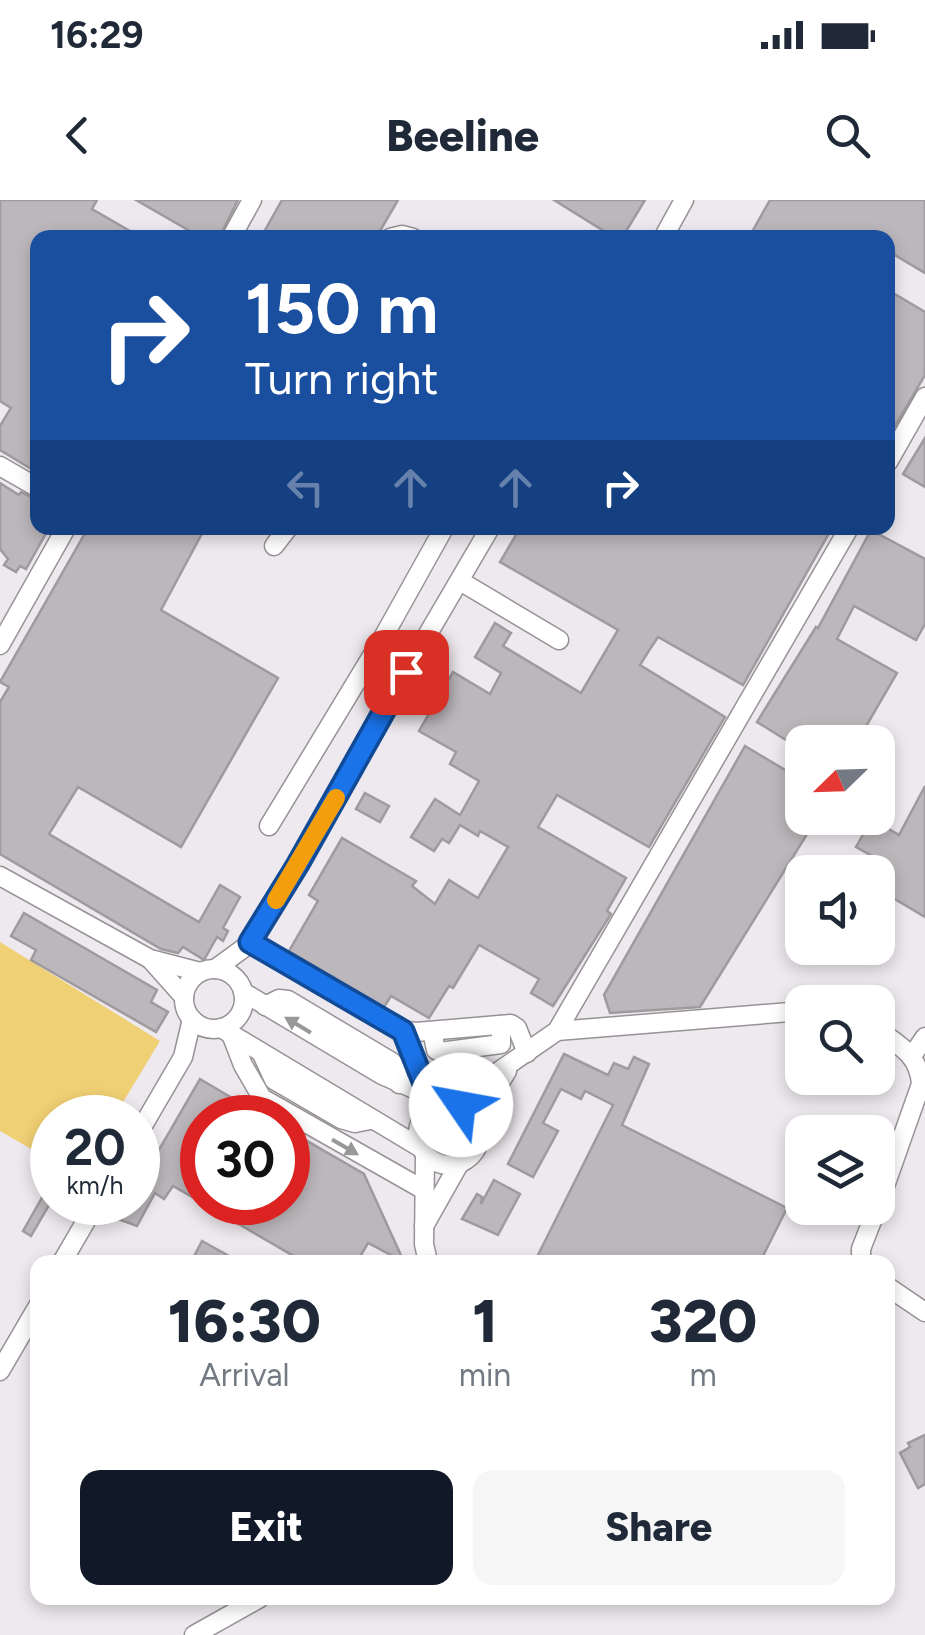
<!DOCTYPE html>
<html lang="en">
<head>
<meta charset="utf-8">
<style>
  :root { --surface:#fff; --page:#f6f6f7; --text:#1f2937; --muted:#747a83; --accent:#111827 }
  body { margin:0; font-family:Figtree,sans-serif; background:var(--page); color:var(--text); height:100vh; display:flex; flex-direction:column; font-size:38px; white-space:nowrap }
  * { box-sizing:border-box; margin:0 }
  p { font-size:32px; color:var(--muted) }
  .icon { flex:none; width:55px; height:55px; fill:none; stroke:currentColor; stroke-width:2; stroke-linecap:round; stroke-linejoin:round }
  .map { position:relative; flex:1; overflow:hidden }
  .details { position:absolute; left:30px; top:1055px; width:865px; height:350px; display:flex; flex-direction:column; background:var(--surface); border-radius:20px; box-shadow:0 5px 15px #0003 }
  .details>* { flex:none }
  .banner { position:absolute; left:30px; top:30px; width:865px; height:305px; border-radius:20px; box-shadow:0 5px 15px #0003; background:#1a4fa0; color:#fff; overflow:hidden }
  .needle { width:65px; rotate:247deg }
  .controls { position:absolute; left:785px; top:525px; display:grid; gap:20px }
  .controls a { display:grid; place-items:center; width:110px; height:110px; border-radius:20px; background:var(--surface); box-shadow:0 5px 15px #0003; font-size:50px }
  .speed { position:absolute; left:30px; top:895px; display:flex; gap:20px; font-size:50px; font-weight:700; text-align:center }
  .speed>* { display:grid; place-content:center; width:130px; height:130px; border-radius:50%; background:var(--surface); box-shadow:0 5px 15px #0003; line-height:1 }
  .speed small { font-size:25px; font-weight:400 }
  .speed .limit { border:15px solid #d22; background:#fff; color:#111 }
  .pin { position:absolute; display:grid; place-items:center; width:85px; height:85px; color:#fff; margin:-42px; border-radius:20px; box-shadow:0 5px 15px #0006 }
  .me { position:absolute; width:110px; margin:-55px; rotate:303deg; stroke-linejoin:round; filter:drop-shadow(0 0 8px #0008) }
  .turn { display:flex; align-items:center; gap:35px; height:210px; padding:0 50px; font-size:45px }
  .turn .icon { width:130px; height:130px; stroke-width:2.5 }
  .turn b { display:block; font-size:70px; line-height:85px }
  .lanes { display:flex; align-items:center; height:95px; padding:0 50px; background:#0003; justify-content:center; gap:50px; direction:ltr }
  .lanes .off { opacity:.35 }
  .eta { display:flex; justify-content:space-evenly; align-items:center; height:170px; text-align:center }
  .eta b { font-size:60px; font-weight:800; line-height:70px }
  .primary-button { display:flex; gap:20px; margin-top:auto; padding:20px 50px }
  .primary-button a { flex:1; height:115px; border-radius:20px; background:var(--accent); color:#fff; font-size:40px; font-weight:800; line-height:115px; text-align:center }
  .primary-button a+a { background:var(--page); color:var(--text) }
  .status { display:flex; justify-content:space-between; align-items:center; height:70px; padding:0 50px; background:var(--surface); direction:ltr }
  .status svg { height:28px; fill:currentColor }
  header { display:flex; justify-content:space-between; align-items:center; height:130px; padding:0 50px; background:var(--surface); font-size:45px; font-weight:800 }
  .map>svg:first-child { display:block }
</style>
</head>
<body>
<div class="status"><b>16:29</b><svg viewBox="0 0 49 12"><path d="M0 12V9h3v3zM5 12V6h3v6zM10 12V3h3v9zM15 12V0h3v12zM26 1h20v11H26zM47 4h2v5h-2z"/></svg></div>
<header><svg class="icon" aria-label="back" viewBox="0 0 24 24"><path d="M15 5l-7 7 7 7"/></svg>Beeline<svg class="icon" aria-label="search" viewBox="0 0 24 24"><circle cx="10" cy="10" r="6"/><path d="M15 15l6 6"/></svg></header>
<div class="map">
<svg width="925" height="1435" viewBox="0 0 925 1435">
  <rect width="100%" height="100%" fill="#eee9ee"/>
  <polygon fill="#f0d074" points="0,742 160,841 114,917 52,918 52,961 0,931"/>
  <g fill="#bcb7bb" stroke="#9f9a9e" stroke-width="2.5">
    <polygon points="0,0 97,0 92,9 142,38 38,38 38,273 0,250 0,226 11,208 0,201"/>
    <polygon points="136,0 238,0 219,38 202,38"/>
    <polygon points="282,0 398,0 376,38 273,38 264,32"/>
    <polygon points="554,0 645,0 622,38 615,38"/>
    <polygon points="770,0 925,0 925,73 888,51 888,38 761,38 752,32"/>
    <polygon points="888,90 925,112 925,175 888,238"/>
    <polygon points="925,238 925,287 903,274"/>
    <polygon points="0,283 19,295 21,292 38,300 38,328 49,328 26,369 20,366 16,372 4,365 8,359 0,349"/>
    <polygon points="88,328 205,328 161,410 278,478 181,647 78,587 49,634 199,722 220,685 240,697 223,728 228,731 223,741 217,737 204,760 183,747 178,753 161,749 0,654 0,502 9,487 0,482"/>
    <polygon points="520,328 832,328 743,485 658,437 650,449 640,465 725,517 649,647 557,595 538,627 626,678 607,711 611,714 553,806 531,793 539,779 479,745 453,788 449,786 429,818 391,796 384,807 289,751 318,701 309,695 342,638 416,681 412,686 435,704 449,680 478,698 508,647 480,631 478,636 460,625 449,643 442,639 434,651 411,637 435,599 460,615 479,581 450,564 456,552 419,531 453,472 490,494 501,473 475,457 495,423 511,433 503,446 581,493 618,430 500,362"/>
    <polygon points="871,330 925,359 925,424 916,440 854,406 837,439 897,473 857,542 802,542 802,550 757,522 816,427 818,428"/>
    <polygon points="745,546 802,580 802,618 817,618 700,807 610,813 604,795"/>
    <polygon points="925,586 925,717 878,689 878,672 863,672 872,656 856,647 872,619 899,635"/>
    <polygon points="365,593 389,606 380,622 356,609"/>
    <polygon points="24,713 157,790 151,802 168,812 156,832 31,760 36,750 11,736"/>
    <polygon points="564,854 608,875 614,863 628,869 634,857 649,864 622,925 787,1008 760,1062 549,1062 537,1057 613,905 585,891 581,899 561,889 543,923 558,931 533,977 508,964"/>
    <polygon points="200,879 266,918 202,918 202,1002 288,1002 288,930 364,974 404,1062 368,1043 357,1062 304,1062 173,986 164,999 155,993 137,1026 118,1019 128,1002 138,1002 138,986"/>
    <polygon points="52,980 52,1000 31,1036 23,1031"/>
    <polygon points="494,980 520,994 498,1035 462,1019 477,994 482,997 481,1004"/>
    <polygon points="202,1041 240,1062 191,1062"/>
    <polygon points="925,1235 925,1284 918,1288 900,1253 910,1247 908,1243"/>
  </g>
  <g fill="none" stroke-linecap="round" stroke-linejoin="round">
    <defs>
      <g id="minor">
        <polyline points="231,38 252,0"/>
        <polyline points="390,38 402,35 413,38"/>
        <polyline points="663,38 684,0"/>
        <polyline points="888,262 925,197"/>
        <polyline points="0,266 38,288"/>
        <polyline points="274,346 288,328"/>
        <polyline points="460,381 559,440"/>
        <polyline points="0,445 66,328"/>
        <polyline points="269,626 381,441 444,328"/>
        <polyline points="0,676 150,759 200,772"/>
        <polyline points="250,742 399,830 416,832 511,824 517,828 527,853"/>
        <polyline points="151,760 184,797"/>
        <polyline points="215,769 248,745 299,665 371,531 490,328"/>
        <circle cx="214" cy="799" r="30"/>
        <polyline points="243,792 382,875 446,903"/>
        <polyline points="265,806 279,799 288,800 392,862 397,868 399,884"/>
        <polyline points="221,828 421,948"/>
        <path d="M878,830C899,845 919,855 921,884L878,1006"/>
        <polyline points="403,831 429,896"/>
        <polyline points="432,831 436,850 440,852 501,844 501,825"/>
        <polyline points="557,831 802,811"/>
        <polyline points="231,834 243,865 262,898 424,990"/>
        <polyline points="261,852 274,880 341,919 355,923 370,920"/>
        <polyline points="912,856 925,837"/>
        <circle cx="449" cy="934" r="31"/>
        <polyline points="453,903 557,831 849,328"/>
        <polyline points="477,920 507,871"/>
        <polyline points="138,934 183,857 192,819"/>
        <polyline points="425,955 424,1044 428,1062"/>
        <polyline points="424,1026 459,964"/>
        <polyline points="62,1062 97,1002"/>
        <polyline points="861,1062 861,1049 877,1008"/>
        <polyline points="888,1087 925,1112"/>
        <polyline points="0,1171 38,1106"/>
        <polyline points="194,1435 260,1398"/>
      </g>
    </defs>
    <use href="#minor" stroke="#979296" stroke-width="21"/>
    <use href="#minor" stroke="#fff" stroke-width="18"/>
  </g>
  <defs><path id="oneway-solid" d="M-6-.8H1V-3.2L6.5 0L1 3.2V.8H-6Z" transform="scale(2.5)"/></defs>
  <g fill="#999899">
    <use href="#oneway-solid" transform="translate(298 825) rotate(-149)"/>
    <use href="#oneway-solid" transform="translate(345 947) rotate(30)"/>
  </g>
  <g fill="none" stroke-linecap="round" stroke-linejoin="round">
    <defs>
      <polyline id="route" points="406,472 298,664 250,742 403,831 429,896 461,905"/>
    </defs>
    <use href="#route" stroke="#114b97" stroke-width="25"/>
    <use href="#route" stroke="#1a73e8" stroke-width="18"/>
    <polyline stroke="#f59e0b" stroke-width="18" points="276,700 336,598"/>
  </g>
</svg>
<div class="controls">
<a><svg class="needle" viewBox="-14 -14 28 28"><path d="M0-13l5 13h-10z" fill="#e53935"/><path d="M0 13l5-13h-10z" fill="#747a83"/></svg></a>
<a><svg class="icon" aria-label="sound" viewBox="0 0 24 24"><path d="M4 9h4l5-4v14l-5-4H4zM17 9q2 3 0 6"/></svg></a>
<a><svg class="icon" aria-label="search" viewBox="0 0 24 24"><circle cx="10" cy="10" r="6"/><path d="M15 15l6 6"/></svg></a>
<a><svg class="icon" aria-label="layers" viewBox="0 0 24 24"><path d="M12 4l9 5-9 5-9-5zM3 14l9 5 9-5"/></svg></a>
</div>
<div class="speed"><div>20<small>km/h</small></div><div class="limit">30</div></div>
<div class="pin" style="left:406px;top:472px;background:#d93025"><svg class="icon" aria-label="arrive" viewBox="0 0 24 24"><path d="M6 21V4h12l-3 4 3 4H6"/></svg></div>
<svg class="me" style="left:461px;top:905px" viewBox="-20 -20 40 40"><circle r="19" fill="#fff"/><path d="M0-13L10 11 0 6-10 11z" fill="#1a73e8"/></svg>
<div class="banner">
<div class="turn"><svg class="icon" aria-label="right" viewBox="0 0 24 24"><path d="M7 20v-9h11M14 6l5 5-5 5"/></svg><div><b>150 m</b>Turn right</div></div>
<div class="lanes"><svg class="icon off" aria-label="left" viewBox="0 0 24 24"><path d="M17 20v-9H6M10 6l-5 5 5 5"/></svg><svg class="icon off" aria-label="ahead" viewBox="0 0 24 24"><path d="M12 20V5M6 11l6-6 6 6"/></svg><svg class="icon off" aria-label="ahead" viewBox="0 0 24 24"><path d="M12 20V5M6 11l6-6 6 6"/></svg><svg class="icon" aria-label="right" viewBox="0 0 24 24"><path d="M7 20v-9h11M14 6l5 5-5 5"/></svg></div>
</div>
<section class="details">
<div class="eta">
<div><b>16:30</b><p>Arrival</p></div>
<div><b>1</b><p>min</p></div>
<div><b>320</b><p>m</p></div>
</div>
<div class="primary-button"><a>Exit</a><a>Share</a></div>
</section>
</div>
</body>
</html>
